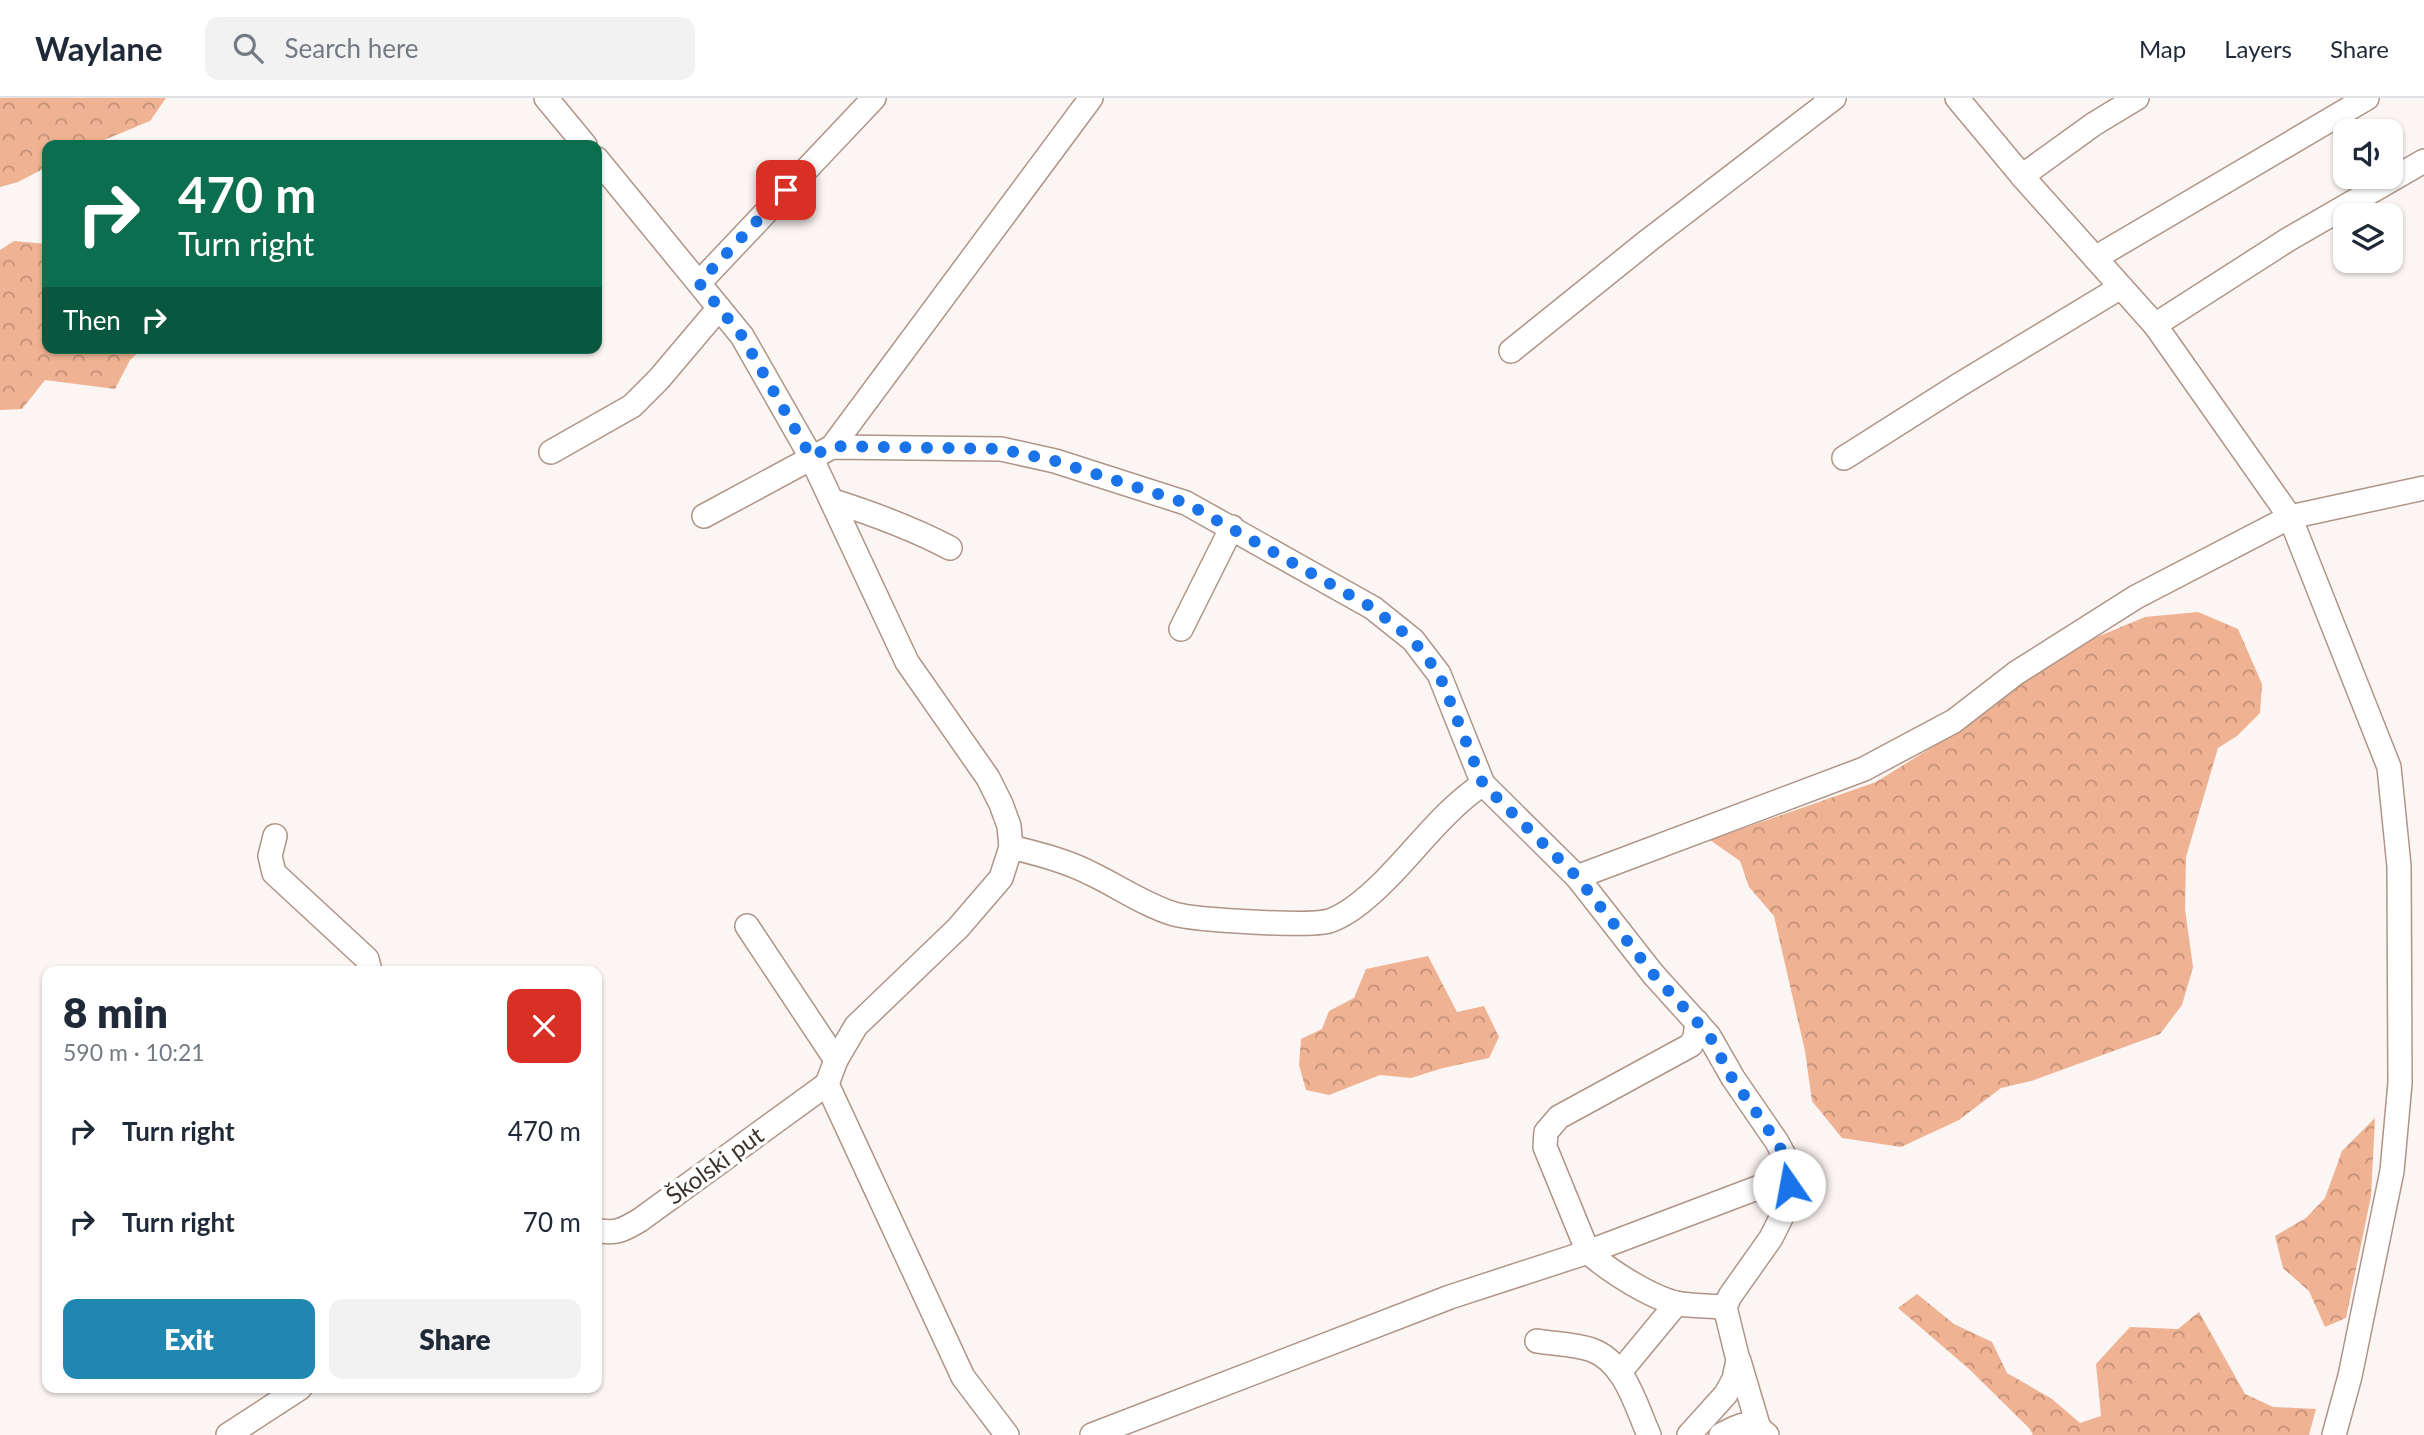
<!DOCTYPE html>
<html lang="en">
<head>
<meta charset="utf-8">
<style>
  :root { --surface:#fff; --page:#f2f2f3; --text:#1f2937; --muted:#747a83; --line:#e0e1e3; --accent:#2087b0 }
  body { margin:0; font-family:Lato,sans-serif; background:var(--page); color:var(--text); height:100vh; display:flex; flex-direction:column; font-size:26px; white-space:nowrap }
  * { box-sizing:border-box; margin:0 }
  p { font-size:23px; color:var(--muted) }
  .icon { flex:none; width:38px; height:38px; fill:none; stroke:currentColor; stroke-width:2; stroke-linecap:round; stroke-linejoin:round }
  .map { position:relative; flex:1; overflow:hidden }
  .panel { position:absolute; left:42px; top:868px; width:560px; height:427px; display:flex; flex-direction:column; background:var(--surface); border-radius:14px; box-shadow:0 2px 5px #0004 }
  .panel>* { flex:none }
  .guide { position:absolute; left:42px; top:42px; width:560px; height:214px; border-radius:14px; box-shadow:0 2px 5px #0004; background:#0b6e4f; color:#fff; overflow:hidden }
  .tools { position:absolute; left:2333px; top:21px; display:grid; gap:14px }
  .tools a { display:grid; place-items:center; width:70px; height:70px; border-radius:14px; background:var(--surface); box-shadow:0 2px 5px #0004; font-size:35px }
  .pin { position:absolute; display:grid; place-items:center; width:60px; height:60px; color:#fff; margin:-30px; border-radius:14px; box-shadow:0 4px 10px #0006 }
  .me { position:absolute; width:77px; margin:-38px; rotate:348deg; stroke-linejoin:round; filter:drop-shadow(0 0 5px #0008) }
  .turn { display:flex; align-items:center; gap:24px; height:147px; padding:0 21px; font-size:32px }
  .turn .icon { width:91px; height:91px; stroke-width:2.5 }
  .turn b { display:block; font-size:49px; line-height:60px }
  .then { display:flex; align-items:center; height:66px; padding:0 21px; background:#0003; gap:14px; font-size:26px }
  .round { display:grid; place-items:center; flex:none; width:74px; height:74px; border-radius:14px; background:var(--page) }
  .summary { display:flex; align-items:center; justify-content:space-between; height:119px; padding:0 21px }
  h1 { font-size:42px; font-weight:800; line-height:52px }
  .action { display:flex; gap:14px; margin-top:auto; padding:14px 21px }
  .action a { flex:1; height:80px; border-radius:14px; background:var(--accent); color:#fff; font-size:28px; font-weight:800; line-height:80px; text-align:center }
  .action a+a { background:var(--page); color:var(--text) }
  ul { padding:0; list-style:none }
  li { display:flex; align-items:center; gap:21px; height:91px; padding:0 21px }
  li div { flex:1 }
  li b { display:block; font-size:26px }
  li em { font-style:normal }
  header { display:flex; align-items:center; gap:42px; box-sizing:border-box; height:98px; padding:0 35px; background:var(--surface); border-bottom:2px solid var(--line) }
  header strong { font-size:33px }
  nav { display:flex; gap:38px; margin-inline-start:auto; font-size:24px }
  .search { width:490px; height:63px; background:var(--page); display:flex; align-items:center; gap:18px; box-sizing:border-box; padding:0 24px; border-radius:14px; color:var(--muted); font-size:26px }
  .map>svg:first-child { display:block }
</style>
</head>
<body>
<header>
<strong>Waylane</strong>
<div class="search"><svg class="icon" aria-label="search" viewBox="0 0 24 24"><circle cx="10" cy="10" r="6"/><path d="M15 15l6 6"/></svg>Search here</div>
<nav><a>Map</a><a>Layers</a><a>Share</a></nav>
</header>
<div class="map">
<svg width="2424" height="1337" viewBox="0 0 2424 1337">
  <defs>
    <pattern id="forest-crowns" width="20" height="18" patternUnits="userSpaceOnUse" patternTransform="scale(1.75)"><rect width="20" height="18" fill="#efb292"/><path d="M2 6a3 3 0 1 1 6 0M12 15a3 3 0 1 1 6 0" fill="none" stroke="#c39178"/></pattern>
  </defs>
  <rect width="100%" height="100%" fill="#fbf5f3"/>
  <g fill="url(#forest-crowns)">
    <polygon points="0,0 166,0 150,23 92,47 47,47 47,69 18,84 0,89"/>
    <polygon points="14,143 47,146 47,250 143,250 130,262 115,291 45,282 22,311 0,312 0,152"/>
    <polygon points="2198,514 2238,531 2262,586 2260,615 2237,638 2218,650 2186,759 2185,811 2193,869 2182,907 2160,936 2031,983 2001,990 1959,1022 1901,1049 1842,1040 1812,1003 1805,953 1774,818 1749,789 1740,763 1710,742 1876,684 1934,648 2066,552 2145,519"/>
    <polygon points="1428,858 1457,914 1484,908 1499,939 1489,960 1443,970 1411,980 1380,977 1329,997 1306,992 1299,967 1301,941 1322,931 1329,913 1354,900 1366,871"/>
    <polygon points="2375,1020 2371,1098 2346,1220 2325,1229 2309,1193 2283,1170 2275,1138 2306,1120 2325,1100 2342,1053"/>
    <polygon points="1917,1196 1954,1226 1992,1244 2007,1275 2052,1301 2080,1325 2101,1318 2096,1266 2130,1229 2178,1231 2199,1214 2245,1296 2273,1309 2316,1311 2309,1337 2033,1337 2029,1330 1968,1270 1898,1210"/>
  </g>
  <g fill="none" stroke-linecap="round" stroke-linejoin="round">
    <defs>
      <g id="minor">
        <polyline points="546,0 585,47"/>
        <polyline points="1957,0 2022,78 2155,227 2290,419 2389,669 2399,768 2400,985 2392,1073 2350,1278 2334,1337"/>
        <polyline points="597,61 742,238 811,359 907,564 988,680 1001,706 1009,728 1011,749 1001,780 958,830 856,928 836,962 827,986 963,1279 1007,1337"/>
        <polyline points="2022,78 2094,26 2137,0"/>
        <polyline points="2095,160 2367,0"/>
        <polyline points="699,185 874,0"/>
        <polyline points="2155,227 2289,141 2424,63"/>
        <polyline points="1511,253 1649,142 1834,0"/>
        <polyline points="832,349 1091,0"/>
        <polyline points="551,354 632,308 659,281 719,210"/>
        <polyline points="1844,360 1959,287 2121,189"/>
        <path d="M833,403C874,416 912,430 950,450"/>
        <polyline points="704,418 832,349 1001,351 1055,363 1186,405 1373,510 1413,542 1439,576 1483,686 1577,779 1864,671 1954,623 2016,575 2136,499 2290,419 2424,390"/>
        <polyline points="1181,531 1232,429"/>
        <polyline points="275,738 270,758 274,775 367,861 370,873"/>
        <path d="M1011,749C1039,756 1067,763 1092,776C1119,789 1145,807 1174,816C1196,822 1308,829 1329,823C1336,821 1346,815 1352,811C1402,775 1433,719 1483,686"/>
        <polyline points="1577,779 1653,876 1709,938 1733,980 1777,1044 1785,1059 1789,1087 1784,1114 1771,1140 1730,1198 1725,1209 1738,1262 1734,1281 1726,1296 1689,1337"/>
        <polyline points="747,828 836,962"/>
        <path d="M1697,924L1695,939L1691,947L1559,1019L1546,1034L1545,1049L1588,1154C1609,1173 1653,1201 1680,1206C1695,1208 1710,1208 1725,1209"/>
        <path d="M597,1132C615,1137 625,1131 640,1122L827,986"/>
        <path d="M1537,1243C1554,1246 1575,1246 1592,1252C1625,1264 1636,1308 1649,1337"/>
        <polyline points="1739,1263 1758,1327"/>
        <polyline points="1620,1274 1677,1205"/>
        <polyline points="228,1337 300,1290"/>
        <polyline points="1092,1337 1450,1199 1588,1154 1765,1087 1778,1076 1785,1059"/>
        <path d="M1721,1337C1740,1327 1751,1320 1767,1337"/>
      </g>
    </defs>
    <use href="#minor" stroke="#af9588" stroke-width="26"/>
    <use href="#minor" stroke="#fff" stroke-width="23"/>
  </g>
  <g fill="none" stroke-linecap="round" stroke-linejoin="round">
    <polyline stroke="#1a73e8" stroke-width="12" stroke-dasharray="0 21.6" points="786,92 699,185 742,238 811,359 832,348 1001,351 1055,363 1186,405 1373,510 1413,542 1439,576 1483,686 1577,779 1653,876 1709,937 1732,980 1777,1044 1785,1059 1789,1087"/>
  </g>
  <g text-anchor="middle" stroke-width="7" stroke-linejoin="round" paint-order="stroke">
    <g font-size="24" fill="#3d332d" stroke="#fff">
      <text transform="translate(715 1068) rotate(-36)" y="8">Školski put</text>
    </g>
  </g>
</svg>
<div class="tools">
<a><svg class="icon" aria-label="sound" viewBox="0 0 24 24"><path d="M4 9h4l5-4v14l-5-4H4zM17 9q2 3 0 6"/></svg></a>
<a><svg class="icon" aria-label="layers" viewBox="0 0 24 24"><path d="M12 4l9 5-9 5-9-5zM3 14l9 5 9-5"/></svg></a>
</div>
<div class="pin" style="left:786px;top:92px;background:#d93025"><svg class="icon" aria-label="arrive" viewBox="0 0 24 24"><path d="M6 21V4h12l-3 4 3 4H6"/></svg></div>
<svg class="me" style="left:1789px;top:1087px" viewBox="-20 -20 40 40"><circle r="19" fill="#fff"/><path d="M0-13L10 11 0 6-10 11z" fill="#1a73e8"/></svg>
<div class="guide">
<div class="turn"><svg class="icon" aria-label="right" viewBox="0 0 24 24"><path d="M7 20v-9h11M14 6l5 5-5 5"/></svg><div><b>470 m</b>Turn right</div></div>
<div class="then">Then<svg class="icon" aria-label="right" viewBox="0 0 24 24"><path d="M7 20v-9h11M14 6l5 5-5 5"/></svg></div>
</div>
<section class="panel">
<div class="summary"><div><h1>8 min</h1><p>590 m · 10:21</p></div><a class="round" style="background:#d93025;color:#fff"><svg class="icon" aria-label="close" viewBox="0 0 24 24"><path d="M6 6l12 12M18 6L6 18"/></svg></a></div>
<ul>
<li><svg class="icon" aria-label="right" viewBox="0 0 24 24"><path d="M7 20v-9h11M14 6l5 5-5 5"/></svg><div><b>Turn right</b></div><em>470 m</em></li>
<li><svg class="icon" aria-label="right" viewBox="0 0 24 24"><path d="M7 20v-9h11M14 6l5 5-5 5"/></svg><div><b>Turn right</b></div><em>70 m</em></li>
</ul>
<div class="action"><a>Exit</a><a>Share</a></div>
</section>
</div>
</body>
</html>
